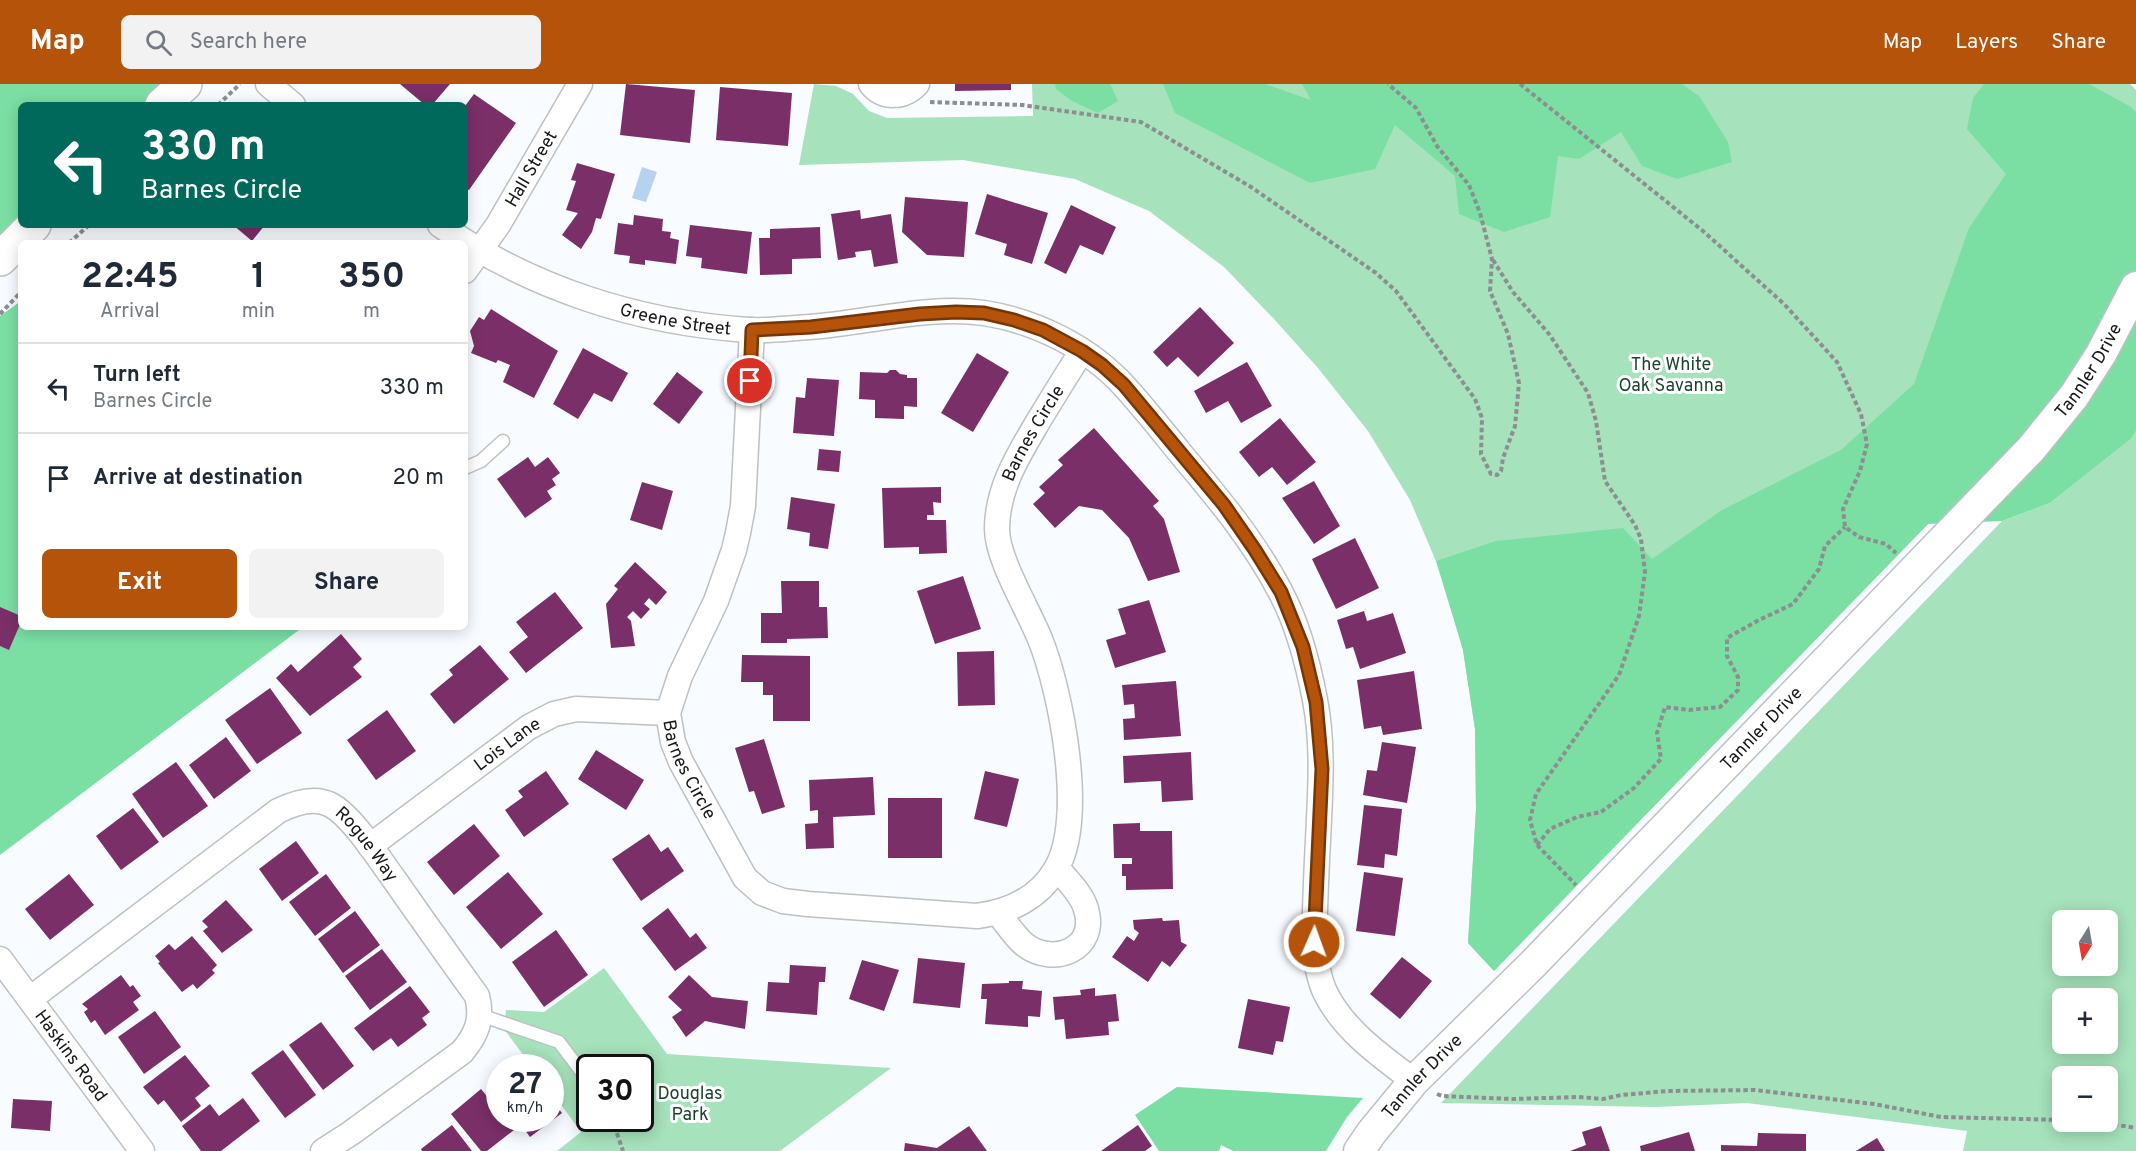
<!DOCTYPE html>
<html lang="en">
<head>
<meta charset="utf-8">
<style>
  :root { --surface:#fff; --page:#f2f2f3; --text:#1f2937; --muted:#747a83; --line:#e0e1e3; --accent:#b45309 }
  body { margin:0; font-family:Overpass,sans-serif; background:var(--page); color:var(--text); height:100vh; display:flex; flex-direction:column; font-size:22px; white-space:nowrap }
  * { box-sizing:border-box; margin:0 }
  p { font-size:20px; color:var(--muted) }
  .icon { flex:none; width:33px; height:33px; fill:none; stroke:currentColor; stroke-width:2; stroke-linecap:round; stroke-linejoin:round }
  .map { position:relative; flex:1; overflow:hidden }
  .drawer { position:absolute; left:18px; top:156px; width:450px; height:390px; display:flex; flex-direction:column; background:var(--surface); border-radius:9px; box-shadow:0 3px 15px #0003 }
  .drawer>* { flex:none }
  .top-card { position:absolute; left:18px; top:18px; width:450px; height:126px; border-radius:9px; box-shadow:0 3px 15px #0003; background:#00695c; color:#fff; overflow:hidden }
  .needle { width:39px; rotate:191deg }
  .controls { position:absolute; left:2052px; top:826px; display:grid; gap:12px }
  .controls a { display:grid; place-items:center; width:66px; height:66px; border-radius:9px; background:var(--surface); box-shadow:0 3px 15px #0003; font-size:30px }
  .speed { position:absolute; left:486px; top:970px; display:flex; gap:12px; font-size:30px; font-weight:700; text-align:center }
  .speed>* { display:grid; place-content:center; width:78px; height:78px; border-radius:50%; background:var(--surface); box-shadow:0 3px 15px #0003; line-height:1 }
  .speed small { font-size:15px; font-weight:400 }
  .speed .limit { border:3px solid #111; border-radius:9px; background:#fff; color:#111 }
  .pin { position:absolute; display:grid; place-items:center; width:51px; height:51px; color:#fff; margin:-26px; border:3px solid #fff; border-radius:50%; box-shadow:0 2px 6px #0007 }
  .me { position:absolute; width:66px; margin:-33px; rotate:2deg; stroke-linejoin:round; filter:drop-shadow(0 0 4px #0008) }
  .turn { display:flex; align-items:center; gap:21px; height:126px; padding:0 24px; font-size:27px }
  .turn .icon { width:78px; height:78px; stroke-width:2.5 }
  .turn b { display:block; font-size:42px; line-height:51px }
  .eta { display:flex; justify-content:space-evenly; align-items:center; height:102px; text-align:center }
  .eta b { font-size:36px; font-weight:700; line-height:42px }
  .button { display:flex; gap:12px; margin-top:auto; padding:12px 24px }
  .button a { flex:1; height:69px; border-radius:9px; background:var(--accent); color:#fff; font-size:24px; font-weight:700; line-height:69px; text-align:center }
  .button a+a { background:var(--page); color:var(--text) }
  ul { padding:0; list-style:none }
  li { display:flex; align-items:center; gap:18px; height:90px; padding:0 24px; border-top:2px solid var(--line) }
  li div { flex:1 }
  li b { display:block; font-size:22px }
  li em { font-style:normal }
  header { display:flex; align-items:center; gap:36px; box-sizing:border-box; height:84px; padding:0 30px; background:var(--accent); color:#fff }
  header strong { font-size:28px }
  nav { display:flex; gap:33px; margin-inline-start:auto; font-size:21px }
  .search { width:420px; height:54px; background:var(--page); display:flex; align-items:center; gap:15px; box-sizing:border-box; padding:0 21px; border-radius:9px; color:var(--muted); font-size:22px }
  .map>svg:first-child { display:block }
</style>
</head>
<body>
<header>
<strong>Map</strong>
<div class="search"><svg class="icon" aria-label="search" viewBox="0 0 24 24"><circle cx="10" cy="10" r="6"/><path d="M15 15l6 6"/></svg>Search here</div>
<nav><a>Map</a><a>Layers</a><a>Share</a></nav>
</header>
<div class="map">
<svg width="2136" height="1067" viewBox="0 0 2136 1067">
  <rect width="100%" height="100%" fill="#f8fbff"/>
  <g fill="#a6e2bb" fill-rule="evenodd">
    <polygon points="814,0 836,2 853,10 869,27 887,34 1033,32 1032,0 2130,0 2136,6 2136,148 1928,440 1494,887 1468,859 1476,725 1475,645 1463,566 1441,489 1410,416 1368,347 1318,284 1274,235 1224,183 1149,127 1075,95 963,76 799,81"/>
    <path d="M2136,347V1067H1963L1967,1047L1747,1019L1655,1023L1441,1019L2002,437L2050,419L2131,355ZM2062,837H2108V882H2062ZM2062,915H2108V960H2062ZM2062,993H2108V1038H2062Z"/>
    <path d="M604,884L667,970L891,984L780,1067H557L581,1048L551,1007L550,984H533L504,945L506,926L544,928ZM590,984H640V1035H590Z"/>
  </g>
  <g fill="#7bdfa4">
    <polygon points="0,0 165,0 143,21 21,21 21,139 0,159"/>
    <polygon points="1055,0 1110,0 1118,17 1098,29 1072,17 1056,5"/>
    <polygon points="1163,0 1265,0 1311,16 1302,0 1682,0 1699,12 1728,58 1732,78 1677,95 1642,82 1621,48 1579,75 1558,72 1550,133 1504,148 1459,130 1455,92 1395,41 1375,85 1310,99 1175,29"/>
    <polygon points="1984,0 2089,0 2131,23 2136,28 2136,347 2131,355 2050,419 2002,437 1928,440 1494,887 1468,859 1476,725 1475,645 1463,566 1436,477 1496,457 1623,444 1652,475 1722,426 1841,366 1914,300 1969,144 2006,90 1967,45 1973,14"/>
    <polygon points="21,217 21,543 303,543 0,771 0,232"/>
    <polygon points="1177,1003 1363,1014 1347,1033 1326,1067 1233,1067 1221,1061 1219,1067 1159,1067 1135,1031"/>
  </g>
  <polygon fill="#b7d2f0" points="642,83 657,88 646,118 632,114"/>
  <g fill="#7b2f68">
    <polygon points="400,0 450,0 432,21 425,21"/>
    <polygon points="626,0 695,6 690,59 620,51"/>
    <polygon points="955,0 1011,0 1011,6 955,7"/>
    <polygon points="720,3 792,9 788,62 716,56"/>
    <polygon points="474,10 516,39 469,106 465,104 465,22"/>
    <polygon points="577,79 615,90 601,135 596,134 592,148 581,165 562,151 578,129 566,126 576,97 571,96"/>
    <polygon points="987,110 1048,129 1032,180 1004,171 1007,160 975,150"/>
    <polygon points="905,113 968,118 964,173 927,171 902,148"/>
    <polygon points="1071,121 1116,143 1103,171 1080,161 1066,190 1044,179"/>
    <polygon points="860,126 861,135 891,130 898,179 874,183 871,166 855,168 856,173 838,176 831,130"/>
    <polygon points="634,131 663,135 662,147 671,148 670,154 679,156 676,180 645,176 645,181 629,179 630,172 614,170 618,139 633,141"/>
    <polygon points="233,141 265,141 252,157"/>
    <polygon points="690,141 752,148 747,190 701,184 702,174 686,172"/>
    <polygon points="820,143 821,174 792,175 792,190 760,191 759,154 770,154 770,145"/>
    <polygon points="1200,223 1234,259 1198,293 1178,273 1167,283 1153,268"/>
    <polygon points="491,225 558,267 534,314 503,298 510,281 498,276 496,279 471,269 474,262 470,247 479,233 484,236"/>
    <polygon points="583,264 628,289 612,318 594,309 578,335 553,320"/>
    <polygon points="977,269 1009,288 973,348 941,329"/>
    <polygon points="1247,278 1272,322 1241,339 1228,317 1206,329 1194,307"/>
    <polygon points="890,286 896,286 900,290 907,291 907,294 917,294 917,323 904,322 904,335 875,334 875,316 859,315 860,288 887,289"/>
    <polygon points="677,288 703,308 679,340 653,320"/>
    <polygon points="807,294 839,296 834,352 793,349 796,313 805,314"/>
    <polygon points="1280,334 1316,378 1287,401 1272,383 1259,393 1239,368"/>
    <polygon points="1094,344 1159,417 1153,422 1164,435 1180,488 1148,497 1129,454 1102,426 1079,422 1055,444 1033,420 1045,409 1039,403 1063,381 1058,376"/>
    <polygon points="819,365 841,367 839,388 817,386"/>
    <polygon points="528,373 535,383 548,373 560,389 552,395 556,401 547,407 552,415 525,434 497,395"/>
    <polygon points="1314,397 1340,442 1314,460 1282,414"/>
    <polygon points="642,398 673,407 662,446 630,436"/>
    <polygon points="941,403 941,419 933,418 934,431 927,431 927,436 946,436 947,469 919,470 919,463 884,464 882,404"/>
    <polygon points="791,413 835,420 828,465 809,462 810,449 787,445"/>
    <polygon points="1355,454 1379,504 1336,525 1312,475"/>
    <polygon points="635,478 667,508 656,521 649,514 644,520 650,525 641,535 633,527 627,533 631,537 635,562 611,564 606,520 618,505 614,502"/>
    <polygon points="963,492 981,545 935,560 917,507"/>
    <polygon points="781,497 819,497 819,523 827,523 828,554 787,555 787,559 761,559 761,529 782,529"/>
    <polygon points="555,508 583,544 526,589 509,568 528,553 516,538"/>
    <polygon points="1149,516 1166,568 1115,584 1106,556 1126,550 1118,525"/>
    <polygon points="0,523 21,532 21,538 9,566 0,562"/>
    <polygon points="1364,527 1367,537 1393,529 1406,569 1360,585 1353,563 1346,565 1337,536"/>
    <polygon points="341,550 362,575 353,583 362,593 310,632 276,594 291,580 298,588"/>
    <polygon points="480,561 509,595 454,640 430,610 453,591 449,586"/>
    <polygon points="994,567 995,621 958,622 957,568"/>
    <polygon points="742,571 810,572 810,637 773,637 773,611 763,611 763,598 741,598"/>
    <polygon points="1414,587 1422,645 1383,651 1381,642 1364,645 1357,596"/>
    <polygon points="1176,597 1181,652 1124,656 1123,635 1135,634 1134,620 1124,621 1122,601"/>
    <polygon points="270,604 302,649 257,680 225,636"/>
    <polygon points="387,626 416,667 376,696 347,656"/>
    <polygon points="226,653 251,687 214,715 189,681"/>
    <polygon points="764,655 785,723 762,730 754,707 749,708 735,664"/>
    <polygon points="1382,658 1416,663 1407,719 1363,711 1367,686 1377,687"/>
    <polygon points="596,666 644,696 626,726 578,695"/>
    <polygon points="1191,668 1193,716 1162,718 1161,697 1124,699 1123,672"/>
    <polygon points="176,678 208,722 163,754 132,710"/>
    <polygon points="546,687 569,720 524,753 505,726 523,713 518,707"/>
    <polygon points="985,687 1019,695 1007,743 974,735"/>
    <polygon points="873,693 875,731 833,733 834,764 806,765 805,740 818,739 818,726 810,727 809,696"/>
    <rect x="888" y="714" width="54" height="60"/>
    <polygon points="1364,721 1402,725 1397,772 1385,770 1384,784 1357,781"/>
    <polygon points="133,724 159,758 121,786 96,752"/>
    <polygon points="1140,739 1140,747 1172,747 1173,805 1126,806 1126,792 1122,792 1122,780 1132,780 1132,774 1114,774 1113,740"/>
    <polygon points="474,740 500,772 454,811 427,778"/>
    <polygon points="649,750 661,768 668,763 684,787 641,817 612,775"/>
    <polygon points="296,757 319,789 282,817 259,785"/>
    <polygon points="508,788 543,830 501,865 466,823"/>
    <polygon points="1364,788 1403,794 1395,852 1356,847"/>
    <polygon points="69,790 94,821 50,856 25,825"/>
    <polygon points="326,790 351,824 315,852 289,818"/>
    <polygon points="226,816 253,846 222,869 203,847 208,843 202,837"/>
    <polygon points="668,824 690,854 696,849 707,864 675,887 642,844"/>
    <polygon points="355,827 380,861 343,889 318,855"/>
    <polygon points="1162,834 1163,837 1179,836 1181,858 1187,861 1170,883 1162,877 1148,898 1112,873 1127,852 1134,857 1139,849 1134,845 1133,836"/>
    <polygon points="556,846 588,891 544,923 512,878"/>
    <polygon points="192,852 217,881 212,886 215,889 197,905 193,900 182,908 158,879 160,878 155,872 169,860 175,866"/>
    <polygon points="382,865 407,898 370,926 345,892"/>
    <polygon points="1402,873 1432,897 1400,935 1370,910"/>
    <polygon points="918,874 965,879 960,924 913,919"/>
    <polygon points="862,876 899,886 884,927 849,915"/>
    <polygon points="790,881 826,883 825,898 819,898 817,931 766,927 768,898 789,899"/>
    <polygon points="121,891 130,903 133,901 141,912 133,918 139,926 105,951 95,936 91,939 84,928 88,925 82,920"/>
    <polygon points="689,891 712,913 748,917 745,945 705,937 686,953 672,933 682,926 668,913"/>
    <polygon points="1009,897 1023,897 1022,905 1042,907 1040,933 1028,932 1028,943 985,940 987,915 981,915 982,900 1009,899"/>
    <polygon points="410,902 430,928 422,934 427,941 398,963 391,954 373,967 354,944"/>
    <polygon points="1095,904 1095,912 1116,910 1119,937 1108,938 1109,951 1066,955 1064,935 1055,936 1053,913 1081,911 1080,906"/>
    <polygon points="1248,915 1290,923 1283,958 1276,957 1273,971 1238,964"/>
    <polygon points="155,927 181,963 144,990 118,953"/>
    <polygon points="321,938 354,982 323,1006 289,961"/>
    <polygon points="283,966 316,1011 285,1034 251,989"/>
    <polygon points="185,971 210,1002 195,1014 201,1022 181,1038 164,1016 158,1021 143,1003"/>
    <polygon points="481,1005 500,1028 500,1035 505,1035 514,1046 487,1067 481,1067 451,1030"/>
    <polygon points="243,1014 260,1037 221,1067 201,1067 182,1042 210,1020 219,1032"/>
    <polygon points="550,1014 562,1029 530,1053 517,1035 550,1035"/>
    <polygon points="13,1015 52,1017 50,1047 11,1044"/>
    <polygon points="452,1041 472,1067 422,1067 421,1065"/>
    <polygon points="1138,1041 1152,1062 1145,1067 1101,1067"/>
    <polygon points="969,1042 987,1067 904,1067 905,1059 937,1064"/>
    <polygon points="1601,1042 1610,1067 1570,1067 1586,1061 1582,1048"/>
    <polygon points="1689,1048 1695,1067 1641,1067 1640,1062"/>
    <polygon points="1758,1049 1806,1050 1806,1067 1721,1067 1721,1061 1757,1062"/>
    <polygon points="1877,1054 1885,1067 1856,1067"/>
  </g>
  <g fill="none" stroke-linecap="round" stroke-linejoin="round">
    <defs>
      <g id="service">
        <polyline points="465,384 481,377 503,357"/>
        <polyline points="480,931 559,958 590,999"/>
      </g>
      <g id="minor">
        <polyline points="268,0 293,21"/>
        <path d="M871,0C883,15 904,14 917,0"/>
        <path id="s1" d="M440,141C530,204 638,239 749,246C769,247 790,244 810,243C867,239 927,221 984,229C1036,237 1090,264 1125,303C1145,325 1163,348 1181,370C1217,413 1254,457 1280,507C1298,540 1308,579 1315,616C1324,662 1320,710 1318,757C1316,791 1315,824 1314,858C1316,875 1318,893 1325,908C1343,946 1382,973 1414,997"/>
        <path id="s2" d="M465,187L498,141L580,0"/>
        <path id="s3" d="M752,246L743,422L738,449L734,466L716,517L680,592L668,629L673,658L681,678L745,794L762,809L783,817L808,820L977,832C1009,828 1039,814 1056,785C1086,735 1061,607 1040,555C1028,525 997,475 997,445C997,404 1019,370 1039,336C1053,313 1067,290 1082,267"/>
        <path id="s4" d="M370,762L529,643L554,630L576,625L668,629"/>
        <path d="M998,829C1007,840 1015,853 1025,861C1054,883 1098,865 1086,825C1082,810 1067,796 1057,784"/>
        <path id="s5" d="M0,875L142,1067"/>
        <path id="s6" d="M30,915L278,727C294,719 314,712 331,721C353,733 379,775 394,795C421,834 449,873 477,912C483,935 477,950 462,968L351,1049L323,1067"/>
      </g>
      <g id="tertiary">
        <path id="s7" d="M1359,1067L1372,1048L1414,997L1532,881L2031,365L2074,312L2101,270L2136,203"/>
      </g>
      <g id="secondary">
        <polyline points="162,21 185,0"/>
        <polyline points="0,175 34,141"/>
      </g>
    </defs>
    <use href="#service" stroke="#bdc1c4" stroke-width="15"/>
    <use href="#minor" stroke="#bdc1c4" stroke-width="27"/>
    <use href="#tertiary" stroke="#bdc1c4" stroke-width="33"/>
    <use href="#secondary" stroke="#bdc1c4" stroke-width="36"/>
    <g stroke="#8c8e90" stroke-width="4" stroke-dasharray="4.5 3" stroke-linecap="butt">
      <polyline points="1520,0 1703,147 1784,220 1837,278 1861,330 1867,360 1860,387 1843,425 1845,443 1859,453 1886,460 1896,469"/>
      <polyline points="930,18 1022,21 1141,38 1251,103 1376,189 1396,207 1475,315 1482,334 1481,370 1491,390 1497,391 1501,387 1503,374 1515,342 1519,299 1508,250 1490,207 1492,175 1480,129 1469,101 1437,62 1416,24 1388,0"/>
      <polyline points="218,21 240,0"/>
      <polyline points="69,159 89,141"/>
      <polyline points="1493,176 1513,208 1549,250 1588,309 1596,337 1605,397 1635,441 1641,455 1645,488 1639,532 1619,591 1536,710 1530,736 1537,761 1576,801"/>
      <polyline points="0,230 21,208"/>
      <polyline points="1537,761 1550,745 1577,733 1601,728 1634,704 1661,675 1657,649 1665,623 1689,626 1720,623 1738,606 1738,593 1727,572 1727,554 1759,536 1793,520 1819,485 1825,462 1845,443"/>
      <polyline points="1437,1010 1442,1012 1512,1015 1579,1013 1603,1015 1621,1011 1668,1007 1755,1006 1874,1020 1941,1033 2062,1036"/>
      <polyline points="612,1035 623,1067"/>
      <polyline points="2099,1038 2136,1044"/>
    </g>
    <use href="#service" stroke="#fff" stroke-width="12"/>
    <use href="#minor" stroke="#fff" stroke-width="24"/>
    <use href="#tertiary" stroke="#fff" stroke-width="30"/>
    <use href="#secondary" stroke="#fff" stroke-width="33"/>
  </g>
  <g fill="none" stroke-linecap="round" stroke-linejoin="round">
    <defs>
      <polyline id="route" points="750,297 752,246 811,243 920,230 956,228 984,229 1014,236 1043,246 1082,267 1102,281 1124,301 1224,421 1255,466 1281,508 1303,563 1316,618 1322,685 1314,858"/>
    </defs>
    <use href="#route" stroke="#753606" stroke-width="15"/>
    <use href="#route" stroke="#b45309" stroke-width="10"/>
  </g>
  <g text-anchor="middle" stroke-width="6" stroke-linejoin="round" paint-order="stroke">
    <g font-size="18" fill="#151617" stroke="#fff">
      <text dy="6" stroke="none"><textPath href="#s2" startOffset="122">Hall Street</textPath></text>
      <text dy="6" stroke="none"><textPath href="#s1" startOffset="256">Greene Street</textPath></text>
      <text dy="6" stroke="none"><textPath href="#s7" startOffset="1070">Tannler Drive</textPath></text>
      <text dy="6" stroke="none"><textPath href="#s3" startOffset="1374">Barnes Circle</textPath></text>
      <text dy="6" stroke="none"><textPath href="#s7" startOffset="584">Tannler Drive</textPath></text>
      <text dy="6" stroke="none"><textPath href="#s4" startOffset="171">Lois Lane</textPath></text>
      <text dy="6" stroke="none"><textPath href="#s3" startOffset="458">Barnes Circle</textPath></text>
      <text dy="6" stroke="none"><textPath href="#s6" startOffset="420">Rogue Way</textPath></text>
      <text dy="6" stroke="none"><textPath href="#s5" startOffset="120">Haskins Road</textPath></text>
      <text dy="6" stroke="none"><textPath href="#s7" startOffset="98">Tannler Drive</textPath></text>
    </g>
    <g font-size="18" fill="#1a442c" stroke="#fff">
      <text x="1671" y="286">The White<tspan x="1671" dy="21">Oak Savanna</tspan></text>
      <text x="690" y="1015">Douglas<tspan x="690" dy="21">Park</tspan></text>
    </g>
  </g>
</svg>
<div class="controls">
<a><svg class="needle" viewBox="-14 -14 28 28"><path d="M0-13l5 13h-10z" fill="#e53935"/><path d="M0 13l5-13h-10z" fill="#747a83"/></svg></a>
<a>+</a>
<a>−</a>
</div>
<div class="speed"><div>27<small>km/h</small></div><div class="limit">30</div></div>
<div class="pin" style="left:750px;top:297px;background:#d93025"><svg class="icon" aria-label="arrive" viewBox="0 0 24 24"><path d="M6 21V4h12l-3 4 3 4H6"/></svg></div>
<svg class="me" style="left:1314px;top:858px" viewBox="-20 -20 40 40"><circle r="17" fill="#b45309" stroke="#fff" stroke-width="3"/><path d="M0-11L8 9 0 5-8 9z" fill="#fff"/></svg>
<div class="top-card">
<div class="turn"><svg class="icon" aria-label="left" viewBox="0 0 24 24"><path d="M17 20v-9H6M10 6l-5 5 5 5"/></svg><div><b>330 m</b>Barnes Circle</div></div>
</div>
<section class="drawer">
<div class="eta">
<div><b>22:45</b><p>Arrival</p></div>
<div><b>1</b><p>min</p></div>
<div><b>350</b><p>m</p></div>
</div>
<ul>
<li><svg class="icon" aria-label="left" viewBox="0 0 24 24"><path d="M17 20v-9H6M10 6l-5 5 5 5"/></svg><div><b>Turn left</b><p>Barnes Circle</p></div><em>330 m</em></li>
<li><svg class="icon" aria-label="arrive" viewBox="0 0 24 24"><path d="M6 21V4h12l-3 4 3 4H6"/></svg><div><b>Arrive at destination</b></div><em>20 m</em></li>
</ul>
<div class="button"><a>Exit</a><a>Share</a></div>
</section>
</div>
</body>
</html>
